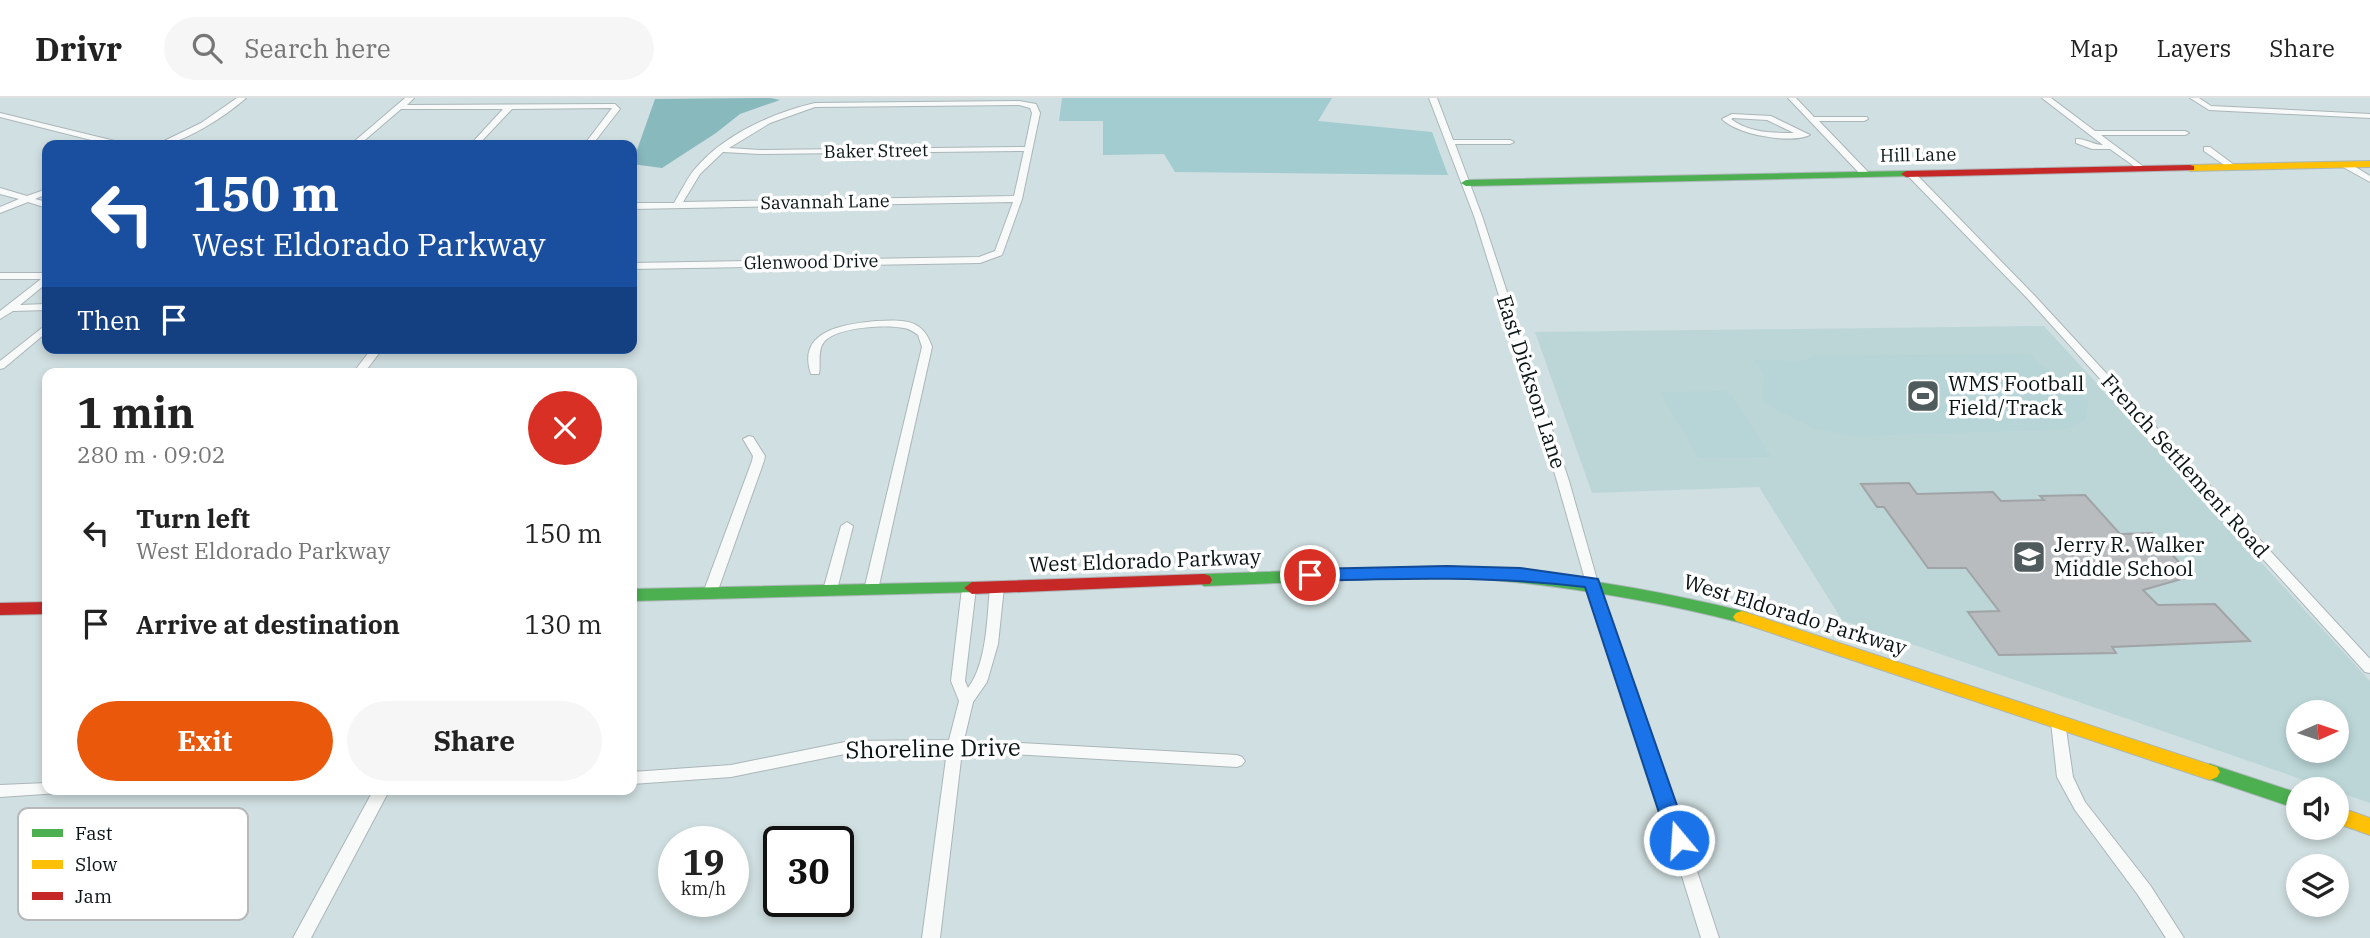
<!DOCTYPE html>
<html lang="en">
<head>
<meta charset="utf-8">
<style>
  :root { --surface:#fff; --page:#f6f6f6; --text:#222; --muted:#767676; --line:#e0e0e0; --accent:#ea580c }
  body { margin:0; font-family:"IBM Plex Serif",serif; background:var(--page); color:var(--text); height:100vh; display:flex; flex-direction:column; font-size:26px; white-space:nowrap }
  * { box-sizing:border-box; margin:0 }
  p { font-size:23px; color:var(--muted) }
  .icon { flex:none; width:38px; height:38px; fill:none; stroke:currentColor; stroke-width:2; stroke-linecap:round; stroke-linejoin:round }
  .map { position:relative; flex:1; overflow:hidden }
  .details { position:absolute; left:42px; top:270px; width:595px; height:427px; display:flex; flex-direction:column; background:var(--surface); border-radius:14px; box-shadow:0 4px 10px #0003 }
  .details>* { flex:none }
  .top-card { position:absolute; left:42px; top:42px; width:595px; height:214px; border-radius:14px; box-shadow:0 4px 10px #0003; background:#1a4fa0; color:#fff; overflow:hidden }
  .needle { width:46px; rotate:87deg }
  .fabs { position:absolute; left:2286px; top:602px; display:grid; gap:14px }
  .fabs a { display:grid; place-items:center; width:63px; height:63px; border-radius:50%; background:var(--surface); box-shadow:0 4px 10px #0003; font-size:35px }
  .speed { position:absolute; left:658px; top:728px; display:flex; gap:14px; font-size:35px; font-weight:700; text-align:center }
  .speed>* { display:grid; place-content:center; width:91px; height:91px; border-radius:50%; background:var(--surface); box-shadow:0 4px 10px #0003; line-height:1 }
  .speed small { font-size:18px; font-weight:400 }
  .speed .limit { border:4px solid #111; border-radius:10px; background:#fff; color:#111 }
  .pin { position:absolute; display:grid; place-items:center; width:60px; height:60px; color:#fff; margin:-30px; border:4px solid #fff; border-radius:50%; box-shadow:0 2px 7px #0007 }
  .me { position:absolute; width:77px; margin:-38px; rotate:342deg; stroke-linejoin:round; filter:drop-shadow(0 0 5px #0008) }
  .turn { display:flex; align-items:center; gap:24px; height:147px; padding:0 35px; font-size:32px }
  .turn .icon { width:91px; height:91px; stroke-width:2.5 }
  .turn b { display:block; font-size:49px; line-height:60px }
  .then { display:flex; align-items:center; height:66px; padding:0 35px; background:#0003; gap:14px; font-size:26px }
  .round { display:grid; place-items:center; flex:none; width:74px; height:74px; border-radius:37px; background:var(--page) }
  .summary { display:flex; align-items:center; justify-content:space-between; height:119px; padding:0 35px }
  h1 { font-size:42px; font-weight:800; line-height:52px }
  .button { display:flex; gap:14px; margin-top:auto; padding:14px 35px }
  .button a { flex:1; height:80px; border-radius:42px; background:var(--accent); color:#fff; font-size:28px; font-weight:800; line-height:80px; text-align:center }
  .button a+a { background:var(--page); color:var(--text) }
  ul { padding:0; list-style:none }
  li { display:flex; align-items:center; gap:21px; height:91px; padding:0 35px }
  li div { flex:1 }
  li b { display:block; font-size:26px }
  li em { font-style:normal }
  header { display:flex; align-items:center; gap:42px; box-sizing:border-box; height:98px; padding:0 35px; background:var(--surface); border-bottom:2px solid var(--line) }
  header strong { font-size:33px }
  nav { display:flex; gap:38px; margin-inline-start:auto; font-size:24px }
  .search { width:490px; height:63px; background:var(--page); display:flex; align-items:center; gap:18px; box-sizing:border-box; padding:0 24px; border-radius:38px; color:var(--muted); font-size:26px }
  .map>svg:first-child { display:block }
</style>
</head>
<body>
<header>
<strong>Drivr</strong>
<div class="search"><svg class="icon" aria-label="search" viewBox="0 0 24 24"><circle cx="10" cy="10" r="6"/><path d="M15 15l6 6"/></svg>Search here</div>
<nav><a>Map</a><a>Layers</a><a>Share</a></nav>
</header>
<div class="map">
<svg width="2370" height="840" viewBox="0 0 2370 840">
  <rect width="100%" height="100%" fill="#d0dfe1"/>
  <path fill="#bcd6d8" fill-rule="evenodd" d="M2044,228L2370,583V705L1842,522L1759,389L1592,395L1535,234ZM2298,614H2336V653H2298Z"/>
  <g fill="#b7d4d7">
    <polygon points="2029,256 2042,268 2066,282 2081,294 2088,305 2085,322 2069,330 2051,332 1855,338 1816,331 1779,313 1763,301 1764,275 1754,262 1803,263 1814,258"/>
    <polygon points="1725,293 1728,297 1732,298 1771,359 1699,360 1660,294"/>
  </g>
  <polygon fill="#a2ccd0" points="1062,0 1332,0 1318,23 1432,34 1448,77 1175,74 1164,56 1103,57 1103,23 1059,23"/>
  <polygon fill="#88b9bd" points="771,0 780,2 740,16 716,35 662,70 632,66 655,1"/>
  <polygon fill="#b9bcbf" stroke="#a1a4a6" stroke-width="2" points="1909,385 1917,396 1993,394 2001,403 2044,402 2040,398 2085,397 2120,436 2152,435 2192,478 2143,492 2158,507 2215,506 2250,543 2112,549 2116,555 1999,557 1968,514 1999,513 1966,470 1928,470 1884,409 1877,409 1861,386"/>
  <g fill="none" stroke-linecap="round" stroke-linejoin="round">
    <defs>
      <g id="street">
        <path d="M237,0H246C227,17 181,48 156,47L201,25Z"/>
        <polygon points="405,0 414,0 407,7 615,6 620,11 592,47 584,47 612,10 512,11 478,47 470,47 503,11 401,11 359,47 350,47"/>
        <polygon points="1429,0 1437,0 1453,42 1510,42 1514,44 1510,46 1455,46 1482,118 1569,383 1598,485 1655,645 1719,840 1701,840 1641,645 1586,485 1557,383 1474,118"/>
        <polygon points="1788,0 1796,0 1814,19 1867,19 1868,21 1864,23 1819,23 1869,75 1869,79 1863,79"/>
        <path d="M2042,0H2051L2095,33H2185L2189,35L2185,37H2101L2144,69V73H2141L2110,51H2092L2076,45V41C2085,40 2094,47 2103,47Z"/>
        <polygon points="2190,0 2199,0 2211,8 2370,16 2370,20 2209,12"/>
        <path d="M1019,3L1036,6L1040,15L1022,101L1002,157L980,165L632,171V165L979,159L995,153L1013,104L632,111V105H674C681,94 686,82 694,72C723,37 772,15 815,5ZM1019,7L1030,10L1032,15L1025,49L760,52L729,50L770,25L815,9ZM1024,53L1014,98L683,104L700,76L723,54L760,56Z"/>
        <polygon points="0,15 123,45 124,47 111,47 0,19"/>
        <path d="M1732,16L1771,18L1810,37C1790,46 1738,37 1722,21ZM1733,20L1767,22L1794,35C1773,35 1749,35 1731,21Z"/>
        <polygon points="2204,49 2210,49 2237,69 2230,71 2204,53"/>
        <polygon points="2343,65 2349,65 2370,78 2370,84 2343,69"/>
        <polygon points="1908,74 1914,74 2034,197 2370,561 2370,575 2365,574 2028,201 1908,78"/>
        <polygon points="0,90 27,98 47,91 47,96 35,101 47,104 47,110 28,104 0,115 0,109 19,101 0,96"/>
        <polygon points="0,175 47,175 47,185 20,207 47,206 47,212 13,213 0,221 0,213 41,181 0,181"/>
        <path d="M876,223C903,222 923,220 932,249L878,492L871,496L864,492L922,249L918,237C914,234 910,231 904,230C886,226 836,229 824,244C817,253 821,267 819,276H811C796,232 845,226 876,223Z"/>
        <polygon points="47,226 47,234 4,270 0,271 0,263"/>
        <polygon points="372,250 383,250 364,275 353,275"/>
        <polygon points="749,338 753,339 765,358 764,363 717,495 710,499 703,495 752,363 753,358 743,341"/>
        <polygon points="847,424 853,428 837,492 830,496 823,492 841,428"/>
        <path d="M997,485L1004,489L998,546L987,584L973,604L964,642L1237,657L1242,659L1245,663L1242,667L1237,669L962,653L940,840H922L947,653L850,655L731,679L632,686V674L731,667L850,643L949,642L959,603L951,583L962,490L969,486L976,490L965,583L968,590C987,565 987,520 990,489Z"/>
        <polygon points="2058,619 2063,620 2065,624 2073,679 2085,704 2150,787 2184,840 2166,840 2138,797 2075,712 2057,679 2051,624 2053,620"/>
        <polygon points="47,685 47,691 62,691 59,695 0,699 0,687"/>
        <polygon points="374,691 390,691 311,840 293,840"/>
      </g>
      <g id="fast">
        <polygon points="1906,73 1910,74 1910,78 1466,88 1461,85 1466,82"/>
        <path d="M1447,468C1547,474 1645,489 1742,513L1748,515L1751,519L1748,523L1742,525C1645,500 1547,485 1447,478L1204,488L1196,482L1204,476Z"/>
        <polygon points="972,484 978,486 980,490 978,494 632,503 632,491"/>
        <polygon points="2210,666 2298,695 2298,711 2203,679 2200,674 2203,669"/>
      </g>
      <g id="slow">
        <polygon points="2370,63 2370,69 2190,73 2185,70 2190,67"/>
        <polygon points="1742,513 2217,669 2220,674 2217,679 2210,682 1736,523 1733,519 1736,515"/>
        <polygon points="2336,708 2370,720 2370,737 2336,725"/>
      </g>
      <g id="jam">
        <polygon points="2190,67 2194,68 2194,72 1906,79 1901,76 1906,73"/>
        <polygon points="1204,476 1210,478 1212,482 1210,486 972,496 964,490 972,484"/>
        <polygon points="47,504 47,516 0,517 0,505"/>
      </g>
    </defs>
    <use href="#street" stroke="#abb6b8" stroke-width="2"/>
    <use href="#fast" stroke="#abb6b8" stroke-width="2"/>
    <use href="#slow" stroke="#abb6b8" stroke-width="2"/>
    <use href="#jam" stroke="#abb6b8" stroke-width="2"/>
    <use href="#street" fill="#f8fafa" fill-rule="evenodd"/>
    <use href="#fast" fill="#4caf50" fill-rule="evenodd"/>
    <use href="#slow" fill="#ffc107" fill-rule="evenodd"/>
    <use href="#jam" fill="#c62828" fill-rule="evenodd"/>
  </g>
  <path fill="#1a73e8" stroke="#114b97" stroke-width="2" d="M1447,468L1520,470L1598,481L1689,742L1686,748L1679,750L1671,748L1668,742L1585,489C1493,478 1403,480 1310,483L1302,477L1310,471Z"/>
  <defs>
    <symbol id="stadium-square" viewBox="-11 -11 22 22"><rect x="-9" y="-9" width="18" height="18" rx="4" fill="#4f5b5c" stroke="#fff"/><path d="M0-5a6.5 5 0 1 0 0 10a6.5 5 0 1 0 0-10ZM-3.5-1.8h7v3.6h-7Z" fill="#fff"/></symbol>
    <symbol id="school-square" viewBox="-11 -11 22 22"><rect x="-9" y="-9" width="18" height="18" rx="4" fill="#4f5b5c" stroke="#fff"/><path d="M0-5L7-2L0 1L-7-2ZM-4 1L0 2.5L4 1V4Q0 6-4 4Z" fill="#fff"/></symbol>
  </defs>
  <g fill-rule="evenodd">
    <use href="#stadium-square" x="1904" y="279" width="38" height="38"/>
    <use href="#school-square" x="2010" y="440" width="38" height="38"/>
  </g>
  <g text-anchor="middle" stroke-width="7" stroke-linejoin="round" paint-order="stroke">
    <g font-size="18" fill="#0a1415" stroke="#fff">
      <text transform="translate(876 53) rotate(-1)" y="6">Baker Street</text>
      <text transform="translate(1918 57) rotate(-1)" y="6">Hill Lane</text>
      <text transform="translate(825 104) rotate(-1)" y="6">Savannah Lane</text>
      <text transform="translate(811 164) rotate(-1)" y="6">Glenwood Drive</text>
    </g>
    <g font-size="21" fill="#0a1415" stroke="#fff">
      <text transform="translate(1531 284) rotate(72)" y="7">East Dickson Lane</text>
      <text transform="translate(2185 368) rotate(48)" y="7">French Settlement Road</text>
      <text transform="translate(1145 463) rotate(-2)" y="7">West Eldorado Parkway</text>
      <text transform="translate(1795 517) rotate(17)" y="7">West Eldorado Parkway</text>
    </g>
    <g font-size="21" fill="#0a1415" stroke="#fff" text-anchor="start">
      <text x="1948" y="293">WMS Football<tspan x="1948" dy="24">Field/Track</tspan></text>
      <text x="2054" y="454">Jerry R. Walker<tspan x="2054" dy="24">Middle School</tspan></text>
    </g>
    <g font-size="24" fill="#0a1415" stroke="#fff">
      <text transform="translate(933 651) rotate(-1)" y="8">Shoreline Drive</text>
    </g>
  </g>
  <rect x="18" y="710" width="230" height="112" rx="10" fill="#fff" stroke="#b6b8b9" stroke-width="2"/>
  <rect x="32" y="731" width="31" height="8" fill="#4caf50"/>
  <rect x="32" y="762" width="31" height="9" fill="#ffc107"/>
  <rect x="32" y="794" width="31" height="8" fill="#c62828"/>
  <g font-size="19" fill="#0a1415">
    <text x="75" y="742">Fast</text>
    <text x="75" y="773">Slow</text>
    <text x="75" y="805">Jam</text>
  </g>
</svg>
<div class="fabs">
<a><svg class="needle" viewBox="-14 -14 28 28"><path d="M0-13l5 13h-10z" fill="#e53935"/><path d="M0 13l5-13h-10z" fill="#767676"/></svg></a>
<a><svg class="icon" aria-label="sound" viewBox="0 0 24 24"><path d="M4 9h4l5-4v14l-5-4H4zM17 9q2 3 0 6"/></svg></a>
<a><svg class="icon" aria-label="layers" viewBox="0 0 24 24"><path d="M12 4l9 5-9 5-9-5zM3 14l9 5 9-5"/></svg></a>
</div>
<div class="speed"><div>19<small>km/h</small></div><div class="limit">30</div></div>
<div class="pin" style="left:1310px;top:477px;background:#d93025"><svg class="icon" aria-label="arrive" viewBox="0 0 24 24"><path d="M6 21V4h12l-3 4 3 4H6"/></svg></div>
<svg class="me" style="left:1679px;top:742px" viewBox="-20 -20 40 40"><circle r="17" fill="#1a73e8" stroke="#fff" stroke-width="3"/><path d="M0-11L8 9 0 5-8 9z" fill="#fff"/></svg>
<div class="top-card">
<div class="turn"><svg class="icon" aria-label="left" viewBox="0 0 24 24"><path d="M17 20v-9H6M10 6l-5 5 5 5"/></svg><div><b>150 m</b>West Eldorado Parkway</div></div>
<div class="then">Then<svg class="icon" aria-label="arrive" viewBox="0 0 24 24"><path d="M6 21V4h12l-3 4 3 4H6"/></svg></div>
</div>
<section class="details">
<div class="summary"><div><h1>1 min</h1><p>280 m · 09:02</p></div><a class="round" style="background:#d93025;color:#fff"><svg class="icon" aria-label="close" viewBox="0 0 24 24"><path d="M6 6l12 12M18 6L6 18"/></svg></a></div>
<ul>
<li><svg class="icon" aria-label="left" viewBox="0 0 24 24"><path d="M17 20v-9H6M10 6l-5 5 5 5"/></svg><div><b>Turn left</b><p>West Eldorado Parkway</p></div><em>150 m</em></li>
<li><svg class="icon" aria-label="arrive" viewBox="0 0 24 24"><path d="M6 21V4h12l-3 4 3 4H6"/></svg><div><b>Arrive at destination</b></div><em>130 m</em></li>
</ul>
<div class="button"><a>Exit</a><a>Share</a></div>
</section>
</div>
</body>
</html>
